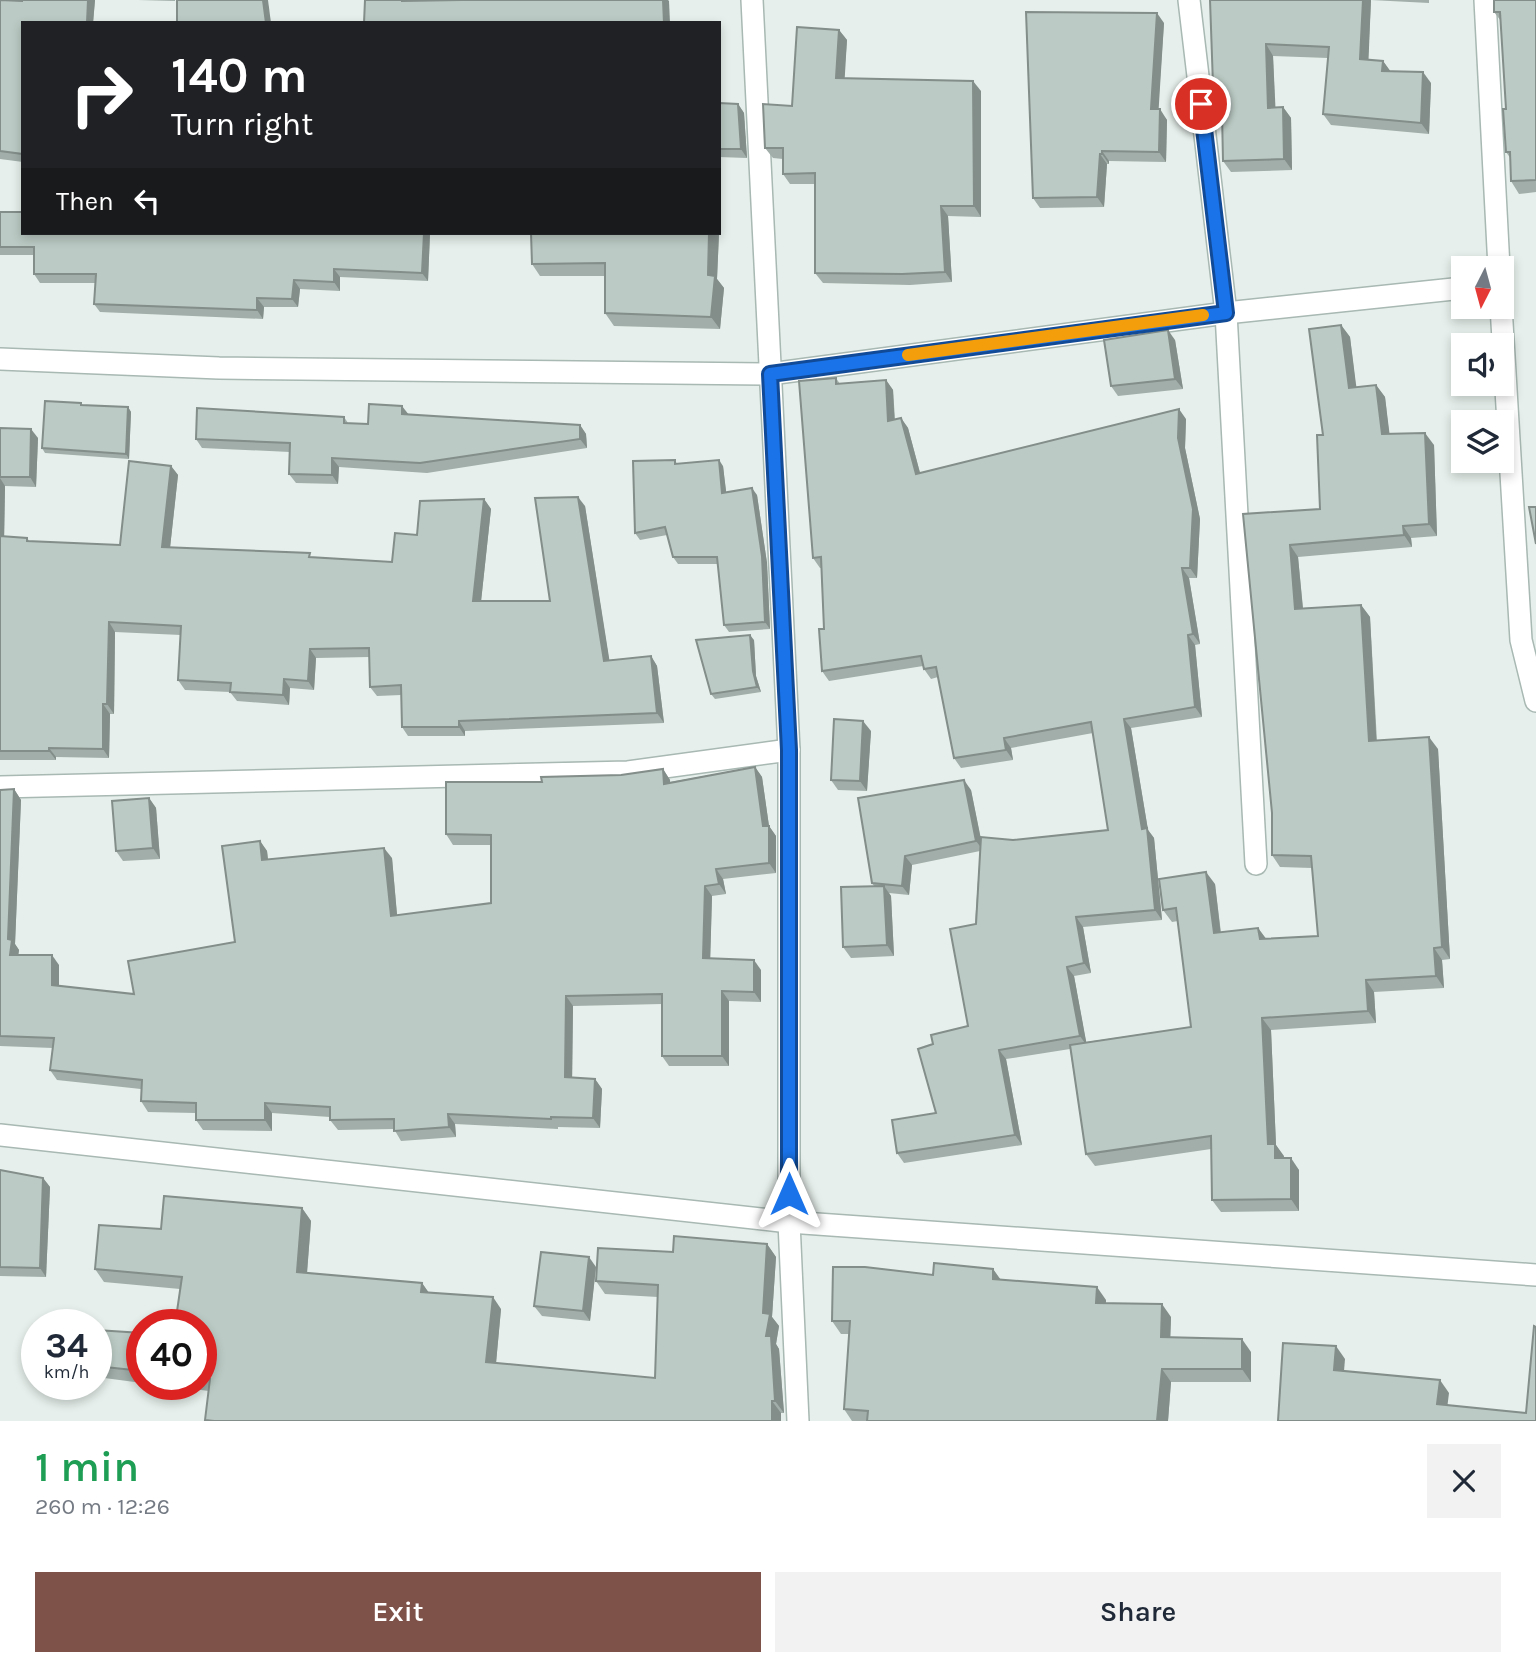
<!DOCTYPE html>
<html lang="en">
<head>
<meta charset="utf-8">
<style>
  :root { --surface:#fff; --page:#f2f2f3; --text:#1f2937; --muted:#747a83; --accent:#7f5249 }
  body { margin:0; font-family:Karla,sans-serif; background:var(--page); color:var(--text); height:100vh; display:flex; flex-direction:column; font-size:26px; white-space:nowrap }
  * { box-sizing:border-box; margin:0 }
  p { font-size:23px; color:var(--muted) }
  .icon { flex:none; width:38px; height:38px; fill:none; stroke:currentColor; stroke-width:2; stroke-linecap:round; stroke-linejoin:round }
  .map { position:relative; height:1421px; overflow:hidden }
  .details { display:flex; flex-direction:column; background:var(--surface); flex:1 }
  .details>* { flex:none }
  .hud { position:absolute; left:21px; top:21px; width:700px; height:214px; border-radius:0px; box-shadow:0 4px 10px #0003; background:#202124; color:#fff; overflow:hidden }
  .needle { width:46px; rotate:186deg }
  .buttons { position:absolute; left:1451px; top:256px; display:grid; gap:14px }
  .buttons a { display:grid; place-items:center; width:63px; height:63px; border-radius:0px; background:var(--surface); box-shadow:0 4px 10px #0003; font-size:35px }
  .speed { position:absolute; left:21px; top:1309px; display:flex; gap:14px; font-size:35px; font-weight:700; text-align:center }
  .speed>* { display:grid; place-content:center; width:91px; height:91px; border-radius:50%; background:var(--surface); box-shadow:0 4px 10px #0003; line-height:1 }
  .speed small { font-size:18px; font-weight:400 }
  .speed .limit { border:10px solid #d22; background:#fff; color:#111 }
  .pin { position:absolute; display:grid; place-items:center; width:60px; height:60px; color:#fff; margin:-30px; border:4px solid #fff; border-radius:50%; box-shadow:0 2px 7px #0007 }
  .me { position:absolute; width:77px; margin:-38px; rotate:0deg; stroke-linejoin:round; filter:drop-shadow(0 0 5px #0008) }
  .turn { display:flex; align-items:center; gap:24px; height:147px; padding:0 35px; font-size:32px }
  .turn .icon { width:91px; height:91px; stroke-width:2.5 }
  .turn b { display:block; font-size:49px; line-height:60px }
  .then { display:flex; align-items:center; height:66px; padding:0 35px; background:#0003; gap:14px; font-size:26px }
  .round { display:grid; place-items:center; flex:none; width:74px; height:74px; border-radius:0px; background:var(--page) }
  .headline { display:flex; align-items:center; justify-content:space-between; height:119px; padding:0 35px }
  h1 { font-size:42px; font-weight:600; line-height:52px; color:#1e9e55 }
  .action { display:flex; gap:14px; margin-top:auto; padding:14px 35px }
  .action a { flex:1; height:80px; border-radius:0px; background:var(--accent); color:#fff; font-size:28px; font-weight:600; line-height:80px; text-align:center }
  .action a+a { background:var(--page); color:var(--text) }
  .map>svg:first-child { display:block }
</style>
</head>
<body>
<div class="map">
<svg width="1536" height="1421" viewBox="0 0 1536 1421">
  <rect width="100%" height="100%" fill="#e6efeb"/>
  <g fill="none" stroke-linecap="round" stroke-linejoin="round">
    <defs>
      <g id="minor">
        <polyline points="752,0 789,750 789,1222 798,1421"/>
        <polyline points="1189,0 1226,313 1256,864"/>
        <polyline points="1485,0 1499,268"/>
        <polyline points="1501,306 1521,640 1536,701"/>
        <polyline points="0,359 219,368 770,374 1226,313 1463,288"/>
        <polyline points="0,787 628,772 789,750"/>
        <polyline points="0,1135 789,1222 1536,1275"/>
      </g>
    </defs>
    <use href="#minor" stroke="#a8b8b2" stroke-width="24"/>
    <use href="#minor" stroke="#fff" stroke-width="21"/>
  </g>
  <g fill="#a1aea9">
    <polygon points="0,0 22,1 22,0 95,0 93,23 23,23 23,162 0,159"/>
    <polygon points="138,0 175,0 175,1"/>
    <polygon points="1210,0 1429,0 1429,3 1371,0 1368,60 1383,61 1390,71 1431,83 1429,134 1331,125 1323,114 1328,58 1273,56 1275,107 1283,107 1291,118 1292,170 1231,172 1223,161 1222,124 1214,113"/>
    <polygon points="1536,0 1536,192 1519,194 1511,181 1511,159 1506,152 1506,109 1501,21 1494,12"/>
    <polygon points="1164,23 1158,109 1167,120 1166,162 1109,161 1109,164 1107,164 1104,207 1040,208 1033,198"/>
    <polygon points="839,30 847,40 844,79 981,91 981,217 948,216 952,282 910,285 823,283 815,273 815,184 790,184 783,174 783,159 773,158 765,148"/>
    <polygon points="719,103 738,104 744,113 747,158 719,157"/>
    <polygon points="0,212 23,233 430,233 428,281 340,277 340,291 300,289 298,307 264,307 263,319 100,312 94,304 96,283 40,283 34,274 34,255 0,255"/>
    <polygon points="531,233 719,233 717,279 724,288 720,329 614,326 605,313 605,276 540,276 532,264"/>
    <polygon points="1341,325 1350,337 1356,388 1376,385 1385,397 1389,433 1434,445 1437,536 1411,538 1412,547 1298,557 1303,608 1361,605 1370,617 1377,741 1438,749 1450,959 1442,960 1444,988 1374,992 1376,1023 1271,1030 1276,1145 1284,1158 1299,1170 1299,1211 1221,1212 1212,1200 1211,1149 1095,1166 1086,1154 1070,1049 1006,1059 1022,1145 904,1163 897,1153 936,1113 933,1044 968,1026 980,851 912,865 909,895 889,893 891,896 894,956 851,958 843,947 874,886 872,883 971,790 981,839 1013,840 1108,830 1093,733 1011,748 1013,760 961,768 954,758 938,677 931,679 924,669 923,666 829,681 822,671 824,629 821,568 820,568 813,558 836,378 840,384 886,380 893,390 895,419 901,418 908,428 920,473 1186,419 1185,448 1200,519 1197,578 1189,578 1200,644 1195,645 1202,717 1131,728 1148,830 1154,838 1162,920 1083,927 1091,973 1074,976 1086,1042 1191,1027 1178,921 1172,922 1163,910 1215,884 1221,933 1258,928 1266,939 1318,936 1312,868 1280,867 1272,855 1272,813 1243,514 1320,509 1323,435"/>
    <polygon points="1175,340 1183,389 1118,396 1111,386"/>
    <polygon points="81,403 83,405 128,407 131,412 129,459 45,453 42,448"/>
    <polygon points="408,415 580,425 586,434 587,448 427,473 339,467 338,484 296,483 289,474 290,452 202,448 196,439 344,417 348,423 368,424"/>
    <polygon points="0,428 38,438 36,487 5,486 4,537 27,538 30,542 120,545 171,466 178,475 170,548 392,562 417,535 484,499 491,509 481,601 550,601 585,506 609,660 651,656 657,666 664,723 465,731 465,736 408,736 402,727 401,695 377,696 370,687 369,657 316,658 314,690 290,688 289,705 237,701 230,692 185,690 178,680 181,635 115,632 114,714 110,714 109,758 56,757 56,760 0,760"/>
    <polygon points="675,460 677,464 723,466 726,492 757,495 767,563 770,629 729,632 724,625 718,564 678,564 673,557 667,535 640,540 635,533"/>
    <polygon points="754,640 756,676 761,692 715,699 711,694"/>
    <polygon points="871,731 867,791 838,790 831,780"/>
    <polygon points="755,767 762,777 769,826 776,836 776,873 723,879 726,894 712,896 710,958 761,970 761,1002 729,1001 729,1066 669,1066 662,1056 662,1004 573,1006 572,1078 595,1079 602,1089 600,1128 558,1127 558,1129 455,1124 456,1137 401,1141 394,1129 338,1130 330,1120 330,1117 272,1113 272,1131 203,1130 196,1120 196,1113 148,1112 141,1101 141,1089 57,1080 50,1070 53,1048 0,1046 0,790 14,789 21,800 15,944 19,950 18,955 59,965 59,986 134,994 235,942 260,841 267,851 268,859 392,858 397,915 491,903 491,845 453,845 446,834 542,782 621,775 663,769 670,780 670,782"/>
    <polygon points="149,798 156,808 160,859 123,861 116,851"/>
    <polygon points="0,1170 43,1178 50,1187 46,1277 0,1276"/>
    <polygon points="302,1208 311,1221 307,1273 422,1283 429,1293 501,1309 496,1363 655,1378 658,1297 605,1294 596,1281 673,1252 767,1244 776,1257 772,1317 779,1326 776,1344 779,1349 784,1413 781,1413 781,1421 206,1421 209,1391 153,1384 201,1384 201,1325 180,1289 104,1282 95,1269 161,1229"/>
    <polygon points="596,1267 590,1321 542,1316 534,1306"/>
    <polygon points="993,1269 1001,1280 1106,1300 1106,1303 1171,1317 1170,1337 1251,1352 1251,1382 1171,1382 1168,1421 852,1421 844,1409 849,1334 841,1334 832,1321 933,1275"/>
    <polygon points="96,1330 142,1333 142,1383 97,1377"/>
  </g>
  <g fill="#838d89">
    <polygon points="88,0 95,0 93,23 87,23"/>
    <polygon points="263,0 268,0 271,23 266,23"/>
    <polygon points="663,0 668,0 669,1 670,23 664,23"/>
    <polygon points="1363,0 1371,0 1368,71 1360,59"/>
    <polygon points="1157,13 1164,23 1158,119 1151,109"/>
    <polygon points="839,30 847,40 844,89 836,78"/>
    <polygon points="1266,44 1273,56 1276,119 1268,108"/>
    <polygon points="1383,61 1391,72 1382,71"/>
    <polygon points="1423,72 1431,83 1429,134 1421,123"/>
    <polygon points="973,81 981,91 981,217 974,206"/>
    <polygon points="738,104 744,113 747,158 741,149"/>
    <polygon points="1283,107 1291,118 1292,170 1284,159"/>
    <polygon points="1160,109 1167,120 1166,162 1159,152"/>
    <polygon points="1102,151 1109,161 1109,164 1102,154"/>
    <polygon points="1100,154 1107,164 1104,207 1097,197"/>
    <polygon points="941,206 948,216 952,282 945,272"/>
    <polygon points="424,233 430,233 428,281 422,273"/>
    <polygon points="709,233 719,233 717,279 724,288 720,329 711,317 708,275"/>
    <polygon points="334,269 340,277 340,291 334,282"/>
    <polygon points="294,280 300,289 298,307 292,299"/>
    <polygon points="257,298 264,307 263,319 257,310"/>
    <polygon points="1341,325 1350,337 1358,400 1349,388"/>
    <polygon points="1168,330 1175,340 1183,389 1175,379"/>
    <polygon points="886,380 893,390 895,431 888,421"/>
    <polygon points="1376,385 1385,397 1391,446 1382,434"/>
    <polygon points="402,406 409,415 402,414"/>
    <polygon points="128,407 131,412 129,459 126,454"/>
    <polygon points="1179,409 1186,419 1185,448 1200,519 1197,578 1190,568 1178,438"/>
    <polygon points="901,418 908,428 923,484 916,474"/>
    <polygon points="580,425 586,434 587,448 580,439"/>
    <polygon points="31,429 38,438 36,487 30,477"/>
    <polygon points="1425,433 1434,445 1437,536 1429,524"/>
    <polygon points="332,458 339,467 338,484 332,475"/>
    <polygon points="719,460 723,466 727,499 722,493"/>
    <polygon points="171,466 178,475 169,557 162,547"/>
    <polygon points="0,478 5,486 4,546 0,540"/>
    <polygon points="752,488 757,495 767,563 770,629 765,622"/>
    <polygon points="578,497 585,506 611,670 604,661"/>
    <polygon points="484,499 491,509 480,611 473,601"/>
    <polygon points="1403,526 1411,538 1412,547 1404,535"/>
    <polygon points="1290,545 1298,557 1304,621 1295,609"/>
    <polygon points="1182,568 1189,578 1200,644 1193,634"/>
    <polygon points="1361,605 1370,617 1377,753 1369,741"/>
    <polygon points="109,622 115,632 114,714 107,704"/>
    <polygon points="750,635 754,640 756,676 761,692 757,687 753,671"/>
    <polygon points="1188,635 1195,645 1202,717 1195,707"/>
    <polygon points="310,649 316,658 314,690 308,681"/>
    <polygon points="651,656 657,666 664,723 657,713"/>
    <polygon points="284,679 290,688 289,705 283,695"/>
    <polygon points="103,704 110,714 109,758 103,749"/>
    <polygon points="1124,719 1131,728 1148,830 1154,838 1162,920 1155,910"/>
    <polygon points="459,721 465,731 465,736 459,727"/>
    <polygon points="863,721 871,731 867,791 860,781"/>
    <polygon points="1429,737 1438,749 1450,959 1442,947"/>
    <polygon points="1004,738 1011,748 1013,760 1006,750"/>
    <polygon points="49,748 56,757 56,760 49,751"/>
    <polygon points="755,767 762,777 769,826 776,836 776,873 769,863"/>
    <polygon points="663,769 670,780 671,794 664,784"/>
    <polygon points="964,780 971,790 983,850 976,841"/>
    <polygon points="14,789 21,800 15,944 19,950 17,965 10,955 8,939"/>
    <polygon points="149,798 156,808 160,859 153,848"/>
    <polygon points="260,841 267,851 269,870 262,860"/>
    <polygon points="384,848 392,858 398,926 391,916"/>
    <polygon points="905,856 912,865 909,895 902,886"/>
    <polygon points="716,869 723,879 726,894 719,884"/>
    <polygon points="1206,872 1215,884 1222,945 1214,933"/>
    <polygon points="705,886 712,896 710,968 703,958"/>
    <polygon points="884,886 891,896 894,956 887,945"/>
    <polygon points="1076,917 1083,927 1091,973 1084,963"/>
    <polygon points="1258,928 1267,940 1260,939"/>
    <polygon points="1434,948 1442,960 1444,988 1436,976"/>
    <polygon points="52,955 59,965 59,995 52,985"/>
    <polygon points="754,960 761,970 761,1002 754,992"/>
    <polygon points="1067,967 1074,976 1087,1046 1080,1036"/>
    <polygon points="1366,980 1374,992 1376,1023 1368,1011"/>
    <polygon points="722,991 729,1001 729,1066 722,1056"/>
    <polygon points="566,996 573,1006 572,1087 565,1077"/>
    <polygon points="1262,1018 1271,1030 1276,1145 1284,1156 1283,1170 1268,1144"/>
    <polygon points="999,1050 1006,1059 1022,1145 1015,1135"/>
    <polygon points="595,1079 602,1089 600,1128 593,1118"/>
    <polygon points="265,1103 272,1113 272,1131 265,1120"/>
    <polygon points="448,1114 455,1124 456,1137 449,1127"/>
    <polygon points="1291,1158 1299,1170 1299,1211 1291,1199"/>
    <polygon points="43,1178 50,1187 46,1277 40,1268"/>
    <polygon points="302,1208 311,1221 306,1285 297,1272"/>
    <polygon points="767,1244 776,1257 772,1317 779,1326 776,1344 779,1349 784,1413 775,1401 763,1313"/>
    <polygon points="589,1257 596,1267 590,1321 583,1311"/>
    <polygon points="993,1269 1002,1282 993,1279"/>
    <polygon points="422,1283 431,1296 421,1292"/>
    <polygon points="1097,1287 1106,1300 1105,1316 1096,1303"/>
    <polygon points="493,1297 501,1309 495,1374 486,1362"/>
    <polygon points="1162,1304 1171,1317 1170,1350 1161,1337"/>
    <polygon points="1242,1339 1251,1352 1251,1382 1242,1369"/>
    <polygon points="1336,1346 1345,1359 1343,1383 1334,1370"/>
    <polygon points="1162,1369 1171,1382 1168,1421 1157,1421"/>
    <polygon points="1440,1380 1449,1393 1446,1417 1437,1404"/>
    <polygon points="772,1401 781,1413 781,1421 772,1421"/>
  </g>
  <g fill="#bbcac4" stroke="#838d89" stroke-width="2">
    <polygon points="0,0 22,1 22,0 88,0 87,23 23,23 23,154 0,151"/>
    <polygon points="177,0 263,0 266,23 177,23"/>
    <polygon points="365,0 402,0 402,1 461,0 663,0 664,23 364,23"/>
    <polygon points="1210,0 1363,0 1360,59 1383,61 1382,71 1423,72 1421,123 1323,114 1329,47 1266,44 1268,108 1283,107 1284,159 1223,161 1222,113 1214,113"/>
    <polygon points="1494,0 1536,0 1536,180 1511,181 1510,152 1506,152 1503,109 1506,109 1500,12 1494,12"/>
    <polygon points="1026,12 1157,13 1151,109 1160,109 1159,152 1102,151 1102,154 1100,154 1097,197 1033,198"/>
    <polygon points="797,27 839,30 836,78 973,81 974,206 941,206 945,272 902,274 815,273 815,173 783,174 783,148 765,148 763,104 792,106"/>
    <polygon points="719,103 738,104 741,149 719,149"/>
    <polygon points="23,204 23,233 424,233 422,273 334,269 334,282 294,280 292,299 257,298 257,310 94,304 96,274 34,274 34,247 0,247 0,212 22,212"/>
    <polygon points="531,233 709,233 708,275 715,276 711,317 605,313 605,263 532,264"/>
    <polygon points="1341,325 1349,388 1376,385 1382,434 1425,433 1429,524 1403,526 1404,535 1290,545 1295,609 1361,605 1369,741 1429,737 1442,947 1434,948 1436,976 1366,980 1368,1011 1262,1018 1268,1144 1275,1144 1275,1158 1291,1158 1291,1199 1212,1200 1211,1136 1086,1154 1070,1045 1191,1027 1176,908 1163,910 1159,879 1206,872 1214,933 1258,928 1260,939 1318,936 1311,856 1272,855 1272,813 1243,514 1320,509 1317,435 1323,435 1309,329"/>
    <polygon points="1168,330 1175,379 1111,386 1104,340"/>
    <polygon points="836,378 836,384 886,380 888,421 901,418 916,474 1179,409 1178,438 1193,509 1190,568 1182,568 1193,634 1188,635 1195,707 1124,719 1142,829 1147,828 1155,910 1076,917 1084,963 1067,967 1080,1036 999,1050 1015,1135 897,1153 892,1120 936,1113 918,1049 933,1044 931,1035 968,1026 950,929 976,924 981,837 1013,840 1108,830 1091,722 1004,738 1006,750 954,758 936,667 924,669 921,656 822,671 819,629 824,629 821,557 813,558 799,381"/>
    <polygon points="45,401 81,403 81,405 128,407 126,454 42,448"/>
    <polygon points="369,404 402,406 402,414 580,425 580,439 420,463 332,458 332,475 289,474 290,443 196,439 197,408 344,417 344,423 368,424"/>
    <polygon points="0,428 31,429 30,477 0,477"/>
    <polygon points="675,460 675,464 719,460 722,493 752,488 762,556 765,622 724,625 717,557 673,557 665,527 635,533 633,461"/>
    <polygon points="129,461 171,466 162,547 310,553 309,557 392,562 395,533 417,535 420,501 484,499 473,601 550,601 535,498 578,497 604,661 651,656 657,713 459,721 459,727 402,727 401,685 370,687 369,648 310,649 308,681 284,679 283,695 230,692 231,683 178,680 181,626 109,622 107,704 103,704 103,749 49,748 49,751 0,751 0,536 27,538 27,541 120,545"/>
    <polygon points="1529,507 1536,507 1536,544"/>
    <polygon points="750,635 753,671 757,687 711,694 696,640"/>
    <polygon points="834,719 863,721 860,781 831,780"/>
    <polygon points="755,767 763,826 769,826 769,863 716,869 719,884 705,886 703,958 754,960 754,992 722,991 722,1056 662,1056 662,994 566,996 565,1077 595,1079 593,1118 551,1117 551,1119 448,1114 449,1127 394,1131 394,1119 330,1120 330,1107 265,1103 265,1120 196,1120 196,1103 141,1101 142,1080 50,1070 54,1038 0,1036 0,790 14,789 8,939 12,940 10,955 52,955 52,985 134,994 128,961 235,942 222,846 260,841 262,860 384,848 391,916 491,903 491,835 446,834 446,782 542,782 541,777 621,775 663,769 664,784"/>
    <polygon points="964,780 976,841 905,856 902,886 872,883 858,798"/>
    <polygon points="149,798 153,848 116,851 112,801"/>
    <polygon points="884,886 887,945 843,947 841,887"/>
    <polygon points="0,1170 43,1178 40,1268 0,1267"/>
    <polygon points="164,1196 302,1208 297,1272 422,1283 421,1292 493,1297 486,1362 655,1378 658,1285 596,1281 598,1248 673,1252 674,1236 767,1244 763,1313 770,1314 766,1336 771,1336 775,1401 772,1401 772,1421 214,1421 205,1420 210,1379 201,1378 201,1325 175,1325 182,1277 95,1269 99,1225 161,1229"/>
    <polygon points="541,1252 589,1257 583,1311 534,1306"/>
    <polygon points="934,1263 993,1269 993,1279 1097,1287 1096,1303 1162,1304 1161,1337 1242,1339 1242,1369 1162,1369 1157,1421 867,1421 868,1411 844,1409 850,1321 832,1321 833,1267 865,1267 933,1275"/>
    <polygon points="1534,1326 1536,1327 1536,1421 1278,1421 1283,1343 1336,1346 1334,1370 1440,1380 1437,1404 1526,1413"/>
    <polygon points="96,1330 142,1333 142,1371 96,1366"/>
  </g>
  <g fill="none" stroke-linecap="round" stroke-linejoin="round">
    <defs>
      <polyline id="route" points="789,1194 789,750 770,374 1226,313 1201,104"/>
    </defs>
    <use href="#route" stroke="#114b97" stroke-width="18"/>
    <use href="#route" stroke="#1a73e8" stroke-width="12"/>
    <polyline stroke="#f59e0b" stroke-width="12" points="908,355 1203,315"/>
  </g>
</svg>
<div class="buttons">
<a><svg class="needle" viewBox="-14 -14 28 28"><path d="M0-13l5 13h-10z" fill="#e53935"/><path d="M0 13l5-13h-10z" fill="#747a83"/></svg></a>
<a><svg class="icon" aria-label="sound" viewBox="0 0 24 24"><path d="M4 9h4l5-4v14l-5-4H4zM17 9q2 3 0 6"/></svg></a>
<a><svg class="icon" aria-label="layers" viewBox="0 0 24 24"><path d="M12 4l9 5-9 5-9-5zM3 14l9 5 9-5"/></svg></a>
</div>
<div class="speed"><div>34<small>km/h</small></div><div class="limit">40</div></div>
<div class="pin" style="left:1201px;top:104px;background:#d93025"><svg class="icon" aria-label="arrive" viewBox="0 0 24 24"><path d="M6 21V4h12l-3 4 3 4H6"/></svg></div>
<svg class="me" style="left:789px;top:1194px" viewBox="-20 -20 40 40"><path d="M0-17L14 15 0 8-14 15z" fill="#1a73e8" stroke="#fff" stroke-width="4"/></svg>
<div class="hud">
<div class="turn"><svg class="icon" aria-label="right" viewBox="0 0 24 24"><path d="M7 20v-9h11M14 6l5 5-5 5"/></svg><div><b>140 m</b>Turn right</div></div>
<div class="then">Then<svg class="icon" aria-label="left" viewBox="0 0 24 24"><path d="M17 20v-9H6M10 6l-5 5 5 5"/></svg></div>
</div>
</div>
<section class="details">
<div class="headline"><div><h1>1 min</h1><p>260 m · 12:26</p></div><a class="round"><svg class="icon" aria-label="close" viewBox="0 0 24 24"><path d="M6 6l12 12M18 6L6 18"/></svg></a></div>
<div class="action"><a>Exit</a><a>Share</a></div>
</section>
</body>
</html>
